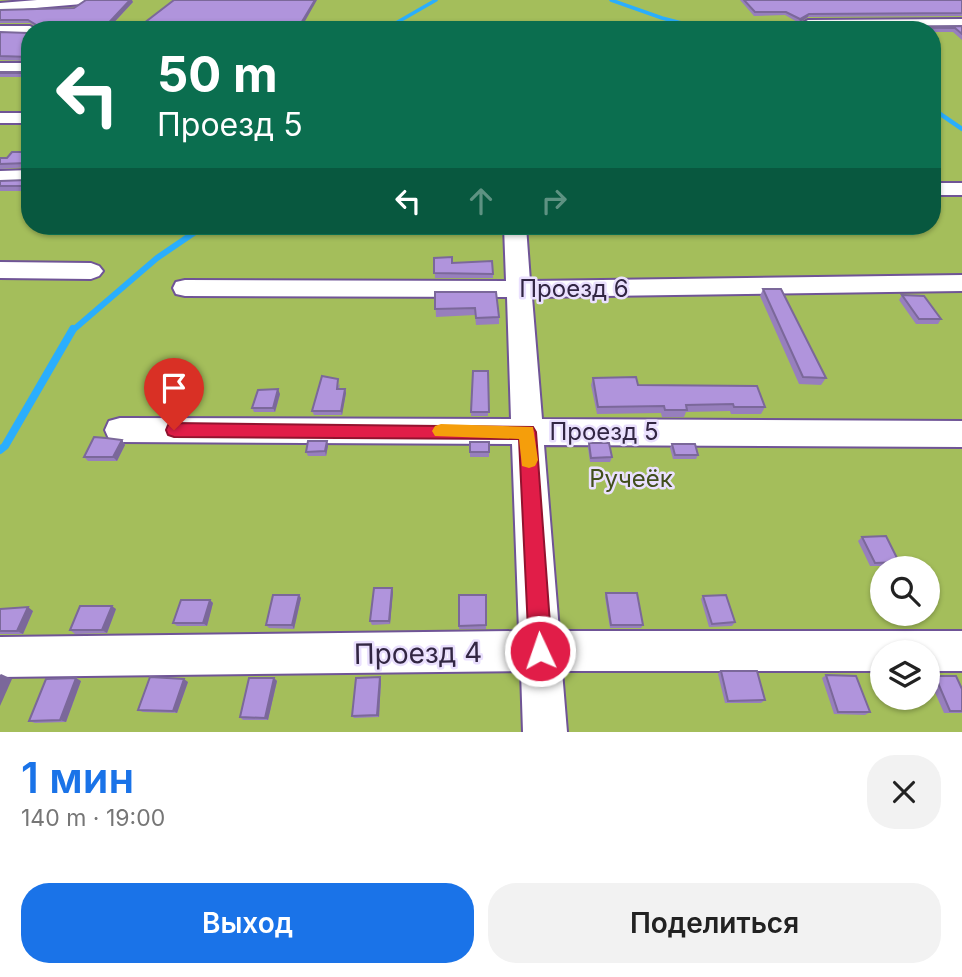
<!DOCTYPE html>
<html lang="ru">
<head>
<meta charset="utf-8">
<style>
  :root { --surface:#fff; --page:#f2f2f2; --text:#222; --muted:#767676; --accent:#1a73e8 }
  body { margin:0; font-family:Inter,sans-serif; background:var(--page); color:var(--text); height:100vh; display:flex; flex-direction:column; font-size:26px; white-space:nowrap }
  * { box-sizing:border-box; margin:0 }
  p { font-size:23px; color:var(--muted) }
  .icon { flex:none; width:38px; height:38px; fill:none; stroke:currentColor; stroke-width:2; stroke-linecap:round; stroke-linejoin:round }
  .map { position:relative; height:732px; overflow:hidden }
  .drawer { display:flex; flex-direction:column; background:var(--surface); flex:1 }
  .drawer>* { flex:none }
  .guide { position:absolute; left:21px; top:21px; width:920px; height:214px; border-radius:28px; box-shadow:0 2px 5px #0004; background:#0b6e4f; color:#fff; overflow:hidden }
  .fabs { position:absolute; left:870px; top:556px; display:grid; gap:14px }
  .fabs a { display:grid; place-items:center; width:70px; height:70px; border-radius:50%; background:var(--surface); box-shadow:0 2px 5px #0004; font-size:35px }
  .pin { position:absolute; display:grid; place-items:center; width:60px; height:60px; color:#fff; margin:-72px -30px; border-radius:50% 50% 50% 0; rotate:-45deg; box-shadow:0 0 7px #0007 }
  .pin .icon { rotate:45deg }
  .me { position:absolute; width:77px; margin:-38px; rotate:357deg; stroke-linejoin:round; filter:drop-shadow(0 0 5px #0008) }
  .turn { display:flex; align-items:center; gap:24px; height:147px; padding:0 21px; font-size:32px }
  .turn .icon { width:91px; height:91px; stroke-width:2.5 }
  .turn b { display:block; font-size:49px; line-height:60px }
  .lanes { display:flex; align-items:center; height:66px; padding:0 21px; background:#0003; justify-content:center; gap:35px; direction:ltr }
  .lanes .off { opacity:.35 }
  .round { display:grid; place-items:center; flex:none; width:74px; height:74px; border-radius:28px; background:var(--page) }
  .summary { display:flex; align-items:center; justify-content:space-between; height:119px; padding:0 21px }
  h1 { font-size:42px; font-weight:600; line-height:52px; color:var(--accent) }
  .primary-button { display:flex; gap:14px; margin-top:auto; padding:14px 21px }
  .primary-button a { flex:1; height:80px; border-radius:28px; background:var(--accent); color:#fff; font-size:28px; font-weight:600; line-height:80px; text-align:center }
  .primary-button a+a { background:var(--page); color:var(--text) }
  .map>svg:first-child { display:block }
</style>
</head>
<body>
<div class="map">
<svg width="962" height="732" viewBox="0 0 962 732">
  <rect width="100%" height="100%" fill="#cfb9f4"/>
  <path fill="#a4be5b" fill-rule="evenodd" d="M0,0H962V732H0ZM30,30H933V226H30ZM882,569H928V614H882ZM882,653H928V698H882Z"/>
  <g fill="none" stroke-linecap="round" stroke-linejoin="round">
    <g stroke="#2aaefd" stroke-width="3.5">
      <polyline points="611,0 662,18 709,30"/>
      <polyline points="391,30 396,23 436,0"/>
    </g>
    <polyline stroke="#2aaefd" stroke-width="4.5" points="933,109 962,129"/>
    <polyline stroke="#2aaefd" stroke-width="6" points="72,331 157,258 204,226"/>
    <polyline stroke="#2aaefd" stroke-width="8" points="0,450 5,446 73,329"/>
    <defs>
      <g id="minor">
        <polygon points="37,0 88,0 82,4 0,11 0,3"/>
        <polygon points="962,19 962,27 808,28 801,24 808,20"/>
        <polygon points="503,24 508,25 510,30 496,30 498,25"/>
        <polygon points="0,26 30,26 37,30 30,30 30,34 0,34"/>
        <rect x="0" y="63" width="30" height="10"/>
        <rect x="0" y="113" width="30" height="10"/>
        <polygon points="30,170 30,182 0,183 0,171"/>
        <rect x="933" y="183" width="29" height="12"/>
        <polygon points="504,226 526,226 530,281 962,275 962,291 532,297 542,419 962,421 962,447 544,445 559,631 962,631 962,671 928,671 928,653 882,653 882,671 562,671 567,732 523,732 521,671 0,677 0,637 519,631 512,444 120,442 109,439 105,430 109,421 120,418 511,419 507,297 185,296 176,294 173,288 176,282 185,280 506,281"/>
        <polygon points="0,262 91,263 99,266 103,271 99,276 91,279 0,278"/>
      </g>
    </defs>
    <use href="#minor" stroke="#6f5496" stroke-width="4"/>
    <use href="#minor" fill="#fff" fill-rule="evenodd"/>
  </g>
  <g fill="#977fbd">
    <polygon points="740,0 962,0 962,16 808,17 799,23 785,15 754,16"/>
    <polygon points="133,2 107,30 32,30 36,27 30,23 0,23 0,10 74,8"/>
    <polygon points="962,26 962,40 953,32 933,32 933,30 833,30 835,27"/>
    <polygon points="0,32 28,33 30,61 0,60"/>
    <polygon points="30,70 30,77 0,77 0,72 28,72"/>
    <polygon points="30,152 30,167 0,169 0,158 7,158"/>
    <polygon points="30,178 30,191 0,191 0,181 27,180"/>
    <polygon points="434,258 493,274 493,278 435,278"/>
    <polygon points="763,289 826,378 821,385 799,384 760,296"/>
    <polygon points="435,292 499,317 499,324 476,325 475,315 436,317"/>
    <polygon points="902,295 941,319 938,324 916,324 899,300"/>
    <polygon points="473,371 488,371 488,416 471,416"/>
    <polygon points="593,378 638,385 765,407 761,414 731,414 730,411 686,412 684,417 662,417 661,413 597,414 591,385"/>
    <polygon points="340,384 339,389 345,389 346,393 342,415 314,415 312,411"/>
    <polygon points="280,394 275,412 254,412 252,408"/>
    <polygon points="122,440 125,445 117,461 88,461 84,457"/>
    <rect x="470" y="442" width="19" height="15"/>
    <polygon points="589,443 612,457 610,462 590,462 588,448"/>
    <polygon points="672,444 698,455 696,459 673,459 670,448"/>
    <polygon points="328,446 326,456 308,456 306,452"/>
    <polygon points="862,537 899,562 894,566 870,566 858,541"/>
    <polygon points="393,592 390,624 372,625 370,621"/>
    <polygon points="606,593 643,625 641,628 610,628 605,597"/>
    <polygon points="299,595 301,598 294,629 269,628 266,625"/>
    <rect x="459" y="595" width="27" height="34"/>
    <polygon points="703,596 735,622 732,626 709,627 701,599"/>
    <polygon points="210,600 213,603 207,626 177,626 173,623"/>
    <polygon points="0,609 33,611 23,634 0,634"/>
    <polygon points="116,609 107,633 75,634 70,630"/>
    <polygon points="721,671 765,700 761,703 725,703 718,674"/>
    <polygon points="826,675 870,712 865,715 834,714 822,678"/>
    <polygon points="935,676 962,689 962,713 944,713 929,679"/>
    <polygon points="380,677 381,680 379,717 354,718 352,716"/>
    <polygon points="274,678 277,681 268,720 243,720 240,717"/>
    <polygon points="81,681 66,722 35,723 29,721"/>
    <polygon points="188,682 177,713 143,712 138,710"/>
  </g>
  <g fill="#7b689a">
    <polygon points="130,0 132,0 133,2 107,30 102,30"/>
    <polygon points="315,0 317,0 300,30 297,30"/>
    <polygon points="809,14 808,17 799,23 800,19"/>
    <polygon points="278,389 280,394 275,412 273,408"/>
    <polygon points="345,389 346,393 342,415 341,411"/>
    <polygon points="122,440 125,445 117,461 113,457"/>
    <polygon points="327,441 328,446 326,456 325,451"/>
    <polygon points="392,588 393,592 390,624 389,621"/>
    <polygon points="299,595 301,598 294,629 292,625"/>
    <polygon points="210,600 213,603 207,626 203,623"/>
    <polygon points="112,606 116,609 107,633 102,630"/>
    <polygon points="28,607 33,611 23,634 17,631"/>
    <polygon points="1,674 12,679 0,706 0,675"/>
    <polygon points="380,677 381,680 379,717 377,715"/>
    <polygon points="76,678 81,681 66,722 60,720"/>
    <polygon points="274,678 277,681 268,720 265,718"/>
    <polygon points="184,679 188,682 177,713 173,711"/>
  </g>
  <g fill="#b094dc" stroke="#7b689a" stroke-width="2">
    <polygon points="86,0 130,0 102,30 32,30 38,26 28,20 0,20 0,10 74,8"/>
    <polygon points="174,0 315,0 297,30 135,30"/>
    <polygon points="744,0 962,0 962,13 809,14 800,19 786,12 755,12"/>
    <polygon points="962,26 962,34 955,28 835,27"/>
    <polygon points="0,32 28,33 30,32 30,57 0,56"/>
    <polygon points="30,70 30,73 0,73 0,72 28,72"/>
    <polygon points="12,152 30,152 30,165 27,163 0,164 0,158 7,158"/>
    <polygon points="30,178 30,186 0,186 0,181 27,180"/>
    <polygon points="452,257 452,263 492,261 493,274 434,273 434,258"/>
    <polygon points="763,289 781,289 826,378 803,377"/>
    <polygon points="435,292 496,292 499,317 476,318 475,308 435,309"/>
    <polygon points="902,295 924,296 941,319 919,319"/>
    <polygon points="473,371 488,371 489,412 471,412"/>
    <polygon points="322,376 338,379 337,389 345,389 341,411 312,411"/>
    <polygon points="636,377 638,385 757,386 765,407 734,407 733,404 686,405 687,410 665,410 664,406 598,407 593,378"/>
    <polygon points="278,389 273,408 252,408 258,390"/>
    <polygon points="94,437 106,438 122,440 113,457 84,457"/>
    <polygon points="308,441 327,441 325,451 306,452"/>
    <rect x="470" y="442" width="19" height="10"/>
    <polygon points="589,443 609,443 612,457 591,458"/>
    <polygon points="672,444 695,444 698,455 675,455"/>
    <polygon points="886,536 899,562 875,563 862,537"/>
    <polygon points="374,588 392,588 389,621 370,621"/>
    <polygon points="606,593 637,593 643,625 611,625"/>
    <polygon points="273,595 299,595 292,625 266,625"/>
    <polygon points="459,595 486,595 486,625 459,626"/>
    <polygon points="726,595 735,622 712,624 703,596"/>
    <polygon points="181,600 210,600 203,623 173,623"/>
    <polygon points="80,606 112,606 102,630 70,630"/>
    <polygon points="28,607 17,631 0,631 0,609"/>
    <polygon points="721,671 757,671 765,700 728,701"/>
    <polygon points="826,675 856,676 870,712 838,712"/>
    <polygon points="935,676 956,676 962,689 962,711 950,711"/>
    <polygon points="150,677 184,679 173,711 138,710"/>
    <polygon points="380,677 377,715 352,716 356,678"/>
    <polygon points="76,678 60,720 29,721 46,679"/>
    <polygon points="249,678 274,678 265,718 240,717"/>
  </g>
  <polygon fill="#e11d48" stroke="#92132f" stroke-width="2" points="174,423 533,427 536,432 552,651 548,659 540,663 532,659 529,651 519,439 174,437 168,435 166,430 168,425"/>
  <polygon fill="#f59e0b" points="441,424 533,427 538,460 535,466 529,468 522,466 519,439 435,436 432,431 435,426"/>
  <g text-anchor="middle" stroke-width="5" stroke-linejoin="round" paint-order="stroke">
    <g font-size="24" fill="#322643" stroke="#eae0fe">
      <text x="574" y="297">Проезд 6</text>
      <text x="604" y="440">Проезд 5</text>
    </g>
    <g font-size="24" fill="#424f1c" stroke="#eae0fe">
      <text x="631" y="487">Ручеёк</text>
    </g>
    <g font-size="28" fill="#322643" stroke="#eae0fe">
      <text transform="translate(418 653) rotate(-1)" y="10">Проезд 4</text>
    </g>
  </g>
</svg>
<div class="fabs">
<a><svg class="icon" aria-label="search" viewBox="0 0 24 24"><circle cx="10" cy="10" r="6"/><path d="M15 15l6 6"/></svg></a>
<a><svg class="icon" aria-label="layers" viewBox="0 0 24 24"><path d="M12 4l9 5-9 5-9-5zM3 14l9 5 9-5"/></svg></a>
</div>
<div class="pin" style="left:174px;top:430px;background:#d93025"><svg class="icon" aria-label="arrive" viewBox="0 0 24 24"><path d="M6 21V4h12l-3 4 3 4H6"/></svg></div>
<svg class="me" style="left:540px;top:651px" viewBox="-20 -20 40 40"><circle r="17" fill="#e11d48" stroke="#fff" stroke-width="3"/><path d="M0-11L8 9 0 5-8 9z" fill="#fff"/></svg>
<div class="guide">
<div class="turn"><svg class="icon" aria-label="left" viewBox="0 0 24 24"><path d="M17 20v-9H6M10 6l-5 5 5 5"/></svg><div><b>50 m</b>Проезд 5</div></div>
<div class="lanes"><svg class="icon" aria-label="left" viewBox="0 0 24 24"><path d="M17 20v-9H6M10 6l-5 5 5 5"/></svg><svg class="icon off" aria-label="ahead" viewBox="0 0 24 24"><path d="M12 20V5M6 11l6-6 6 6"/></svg><svg class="icon off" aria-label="right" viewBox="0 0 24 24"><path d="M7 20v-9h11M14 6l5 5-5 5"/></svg></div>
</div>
</div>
<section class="drawer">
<div class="summary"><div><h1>1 мин</h1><p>140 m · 19:00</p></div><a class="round"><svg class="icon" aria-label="close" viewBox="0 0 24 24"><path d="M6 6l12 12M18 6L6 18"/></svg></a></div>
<div class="primary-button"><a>Выход</a><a>Поделиться</a></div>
</section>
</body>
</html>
